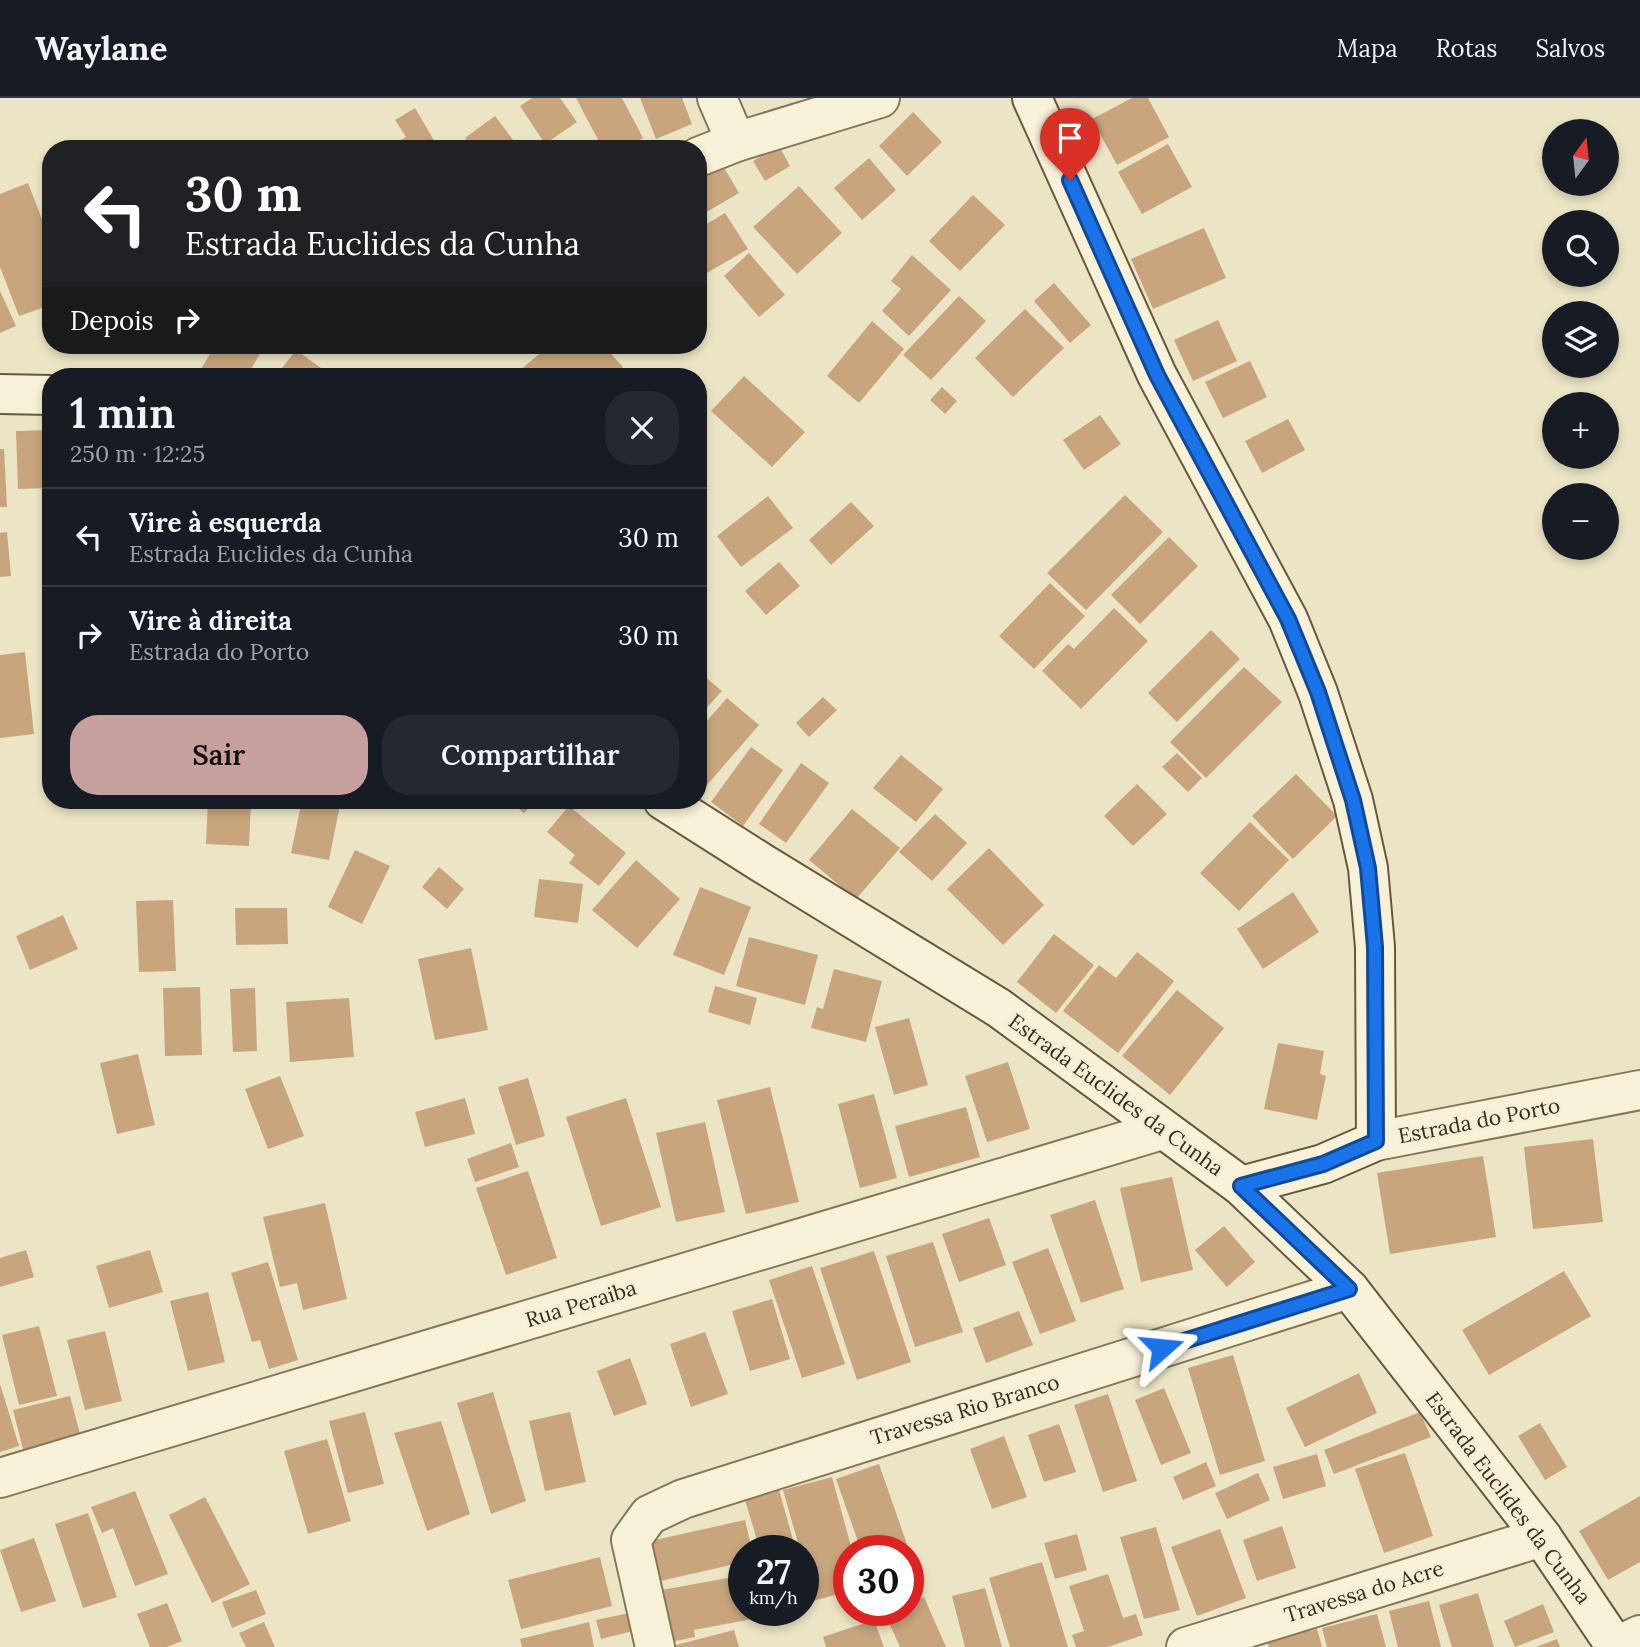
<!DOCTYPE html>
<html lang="pt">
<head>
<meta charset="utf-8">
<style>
  :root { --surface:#171b24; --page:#242831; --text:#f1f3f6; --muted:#9ea1a6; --line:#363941; --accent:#c6a09d }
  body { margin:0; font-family:Lora,serif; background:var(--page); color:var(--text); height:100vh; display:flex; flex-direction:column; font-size:26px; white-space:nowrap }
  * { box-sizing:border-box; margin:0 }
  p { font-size:23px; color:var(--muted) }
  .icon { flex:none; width:38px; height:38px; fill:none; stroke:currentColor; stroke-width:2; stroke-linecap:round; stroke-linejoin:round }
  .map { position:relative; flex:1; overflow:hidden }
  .details { position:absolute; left:42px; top:270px; width:665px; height:441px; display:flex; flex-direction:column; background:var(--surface); border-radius:28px; box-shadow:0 4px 10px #0003 }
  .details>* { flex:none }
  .guide { position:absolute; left:42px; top:42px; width:665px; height:214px; border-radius:28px; box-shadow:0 4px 10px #0003; background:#202124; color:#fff; overflow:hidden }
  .needle { width:46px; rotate:15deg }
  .controls { position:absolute; left:1542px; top:21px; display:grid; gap:14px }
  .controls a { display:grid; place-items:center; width:77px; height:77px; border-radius:50%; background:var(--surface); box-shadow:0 4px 10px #0003; font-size:35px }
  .speed { position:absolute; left:728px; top:1437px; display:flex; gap:14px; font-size:35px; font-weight:700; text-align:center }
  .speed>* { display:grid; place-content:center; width:91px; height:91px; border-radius:50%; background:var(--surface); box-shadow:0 4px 10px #0003; line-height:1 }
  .speed small { font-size:18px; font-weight:400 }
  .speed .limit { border:10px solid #d22; background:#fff; color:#111 }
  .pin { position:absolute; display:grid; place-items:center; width:60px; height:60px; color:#fff; margin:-72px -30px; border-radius:50% 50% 50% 0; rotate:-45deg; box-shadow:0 0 7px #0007 }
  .pin .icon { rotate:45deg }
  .me { position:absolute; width:77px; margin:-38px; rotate:72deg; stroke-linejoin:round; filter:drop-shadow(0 0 5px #0008) }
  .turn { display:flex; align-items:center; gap:24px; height:147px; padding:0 28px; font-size:32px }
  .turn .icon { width:91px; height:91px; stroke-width:2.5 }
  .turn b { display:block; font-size:49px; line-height:60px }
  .then { display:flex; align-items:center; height:66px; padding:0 28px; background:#0003; gap:14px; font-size:26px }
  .round { display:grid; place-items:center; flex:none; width:74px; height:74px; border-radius:28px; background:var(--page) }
  .summary { display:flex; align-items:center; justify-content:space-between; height:119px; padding:0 28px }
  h1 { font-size:42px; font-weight:600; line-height:52px }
  .action { display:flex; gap:14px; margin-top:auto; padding:14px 28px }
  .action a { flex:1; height:80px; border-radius:28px; background:var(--accent); color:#111; font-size:28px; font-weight:600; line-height:80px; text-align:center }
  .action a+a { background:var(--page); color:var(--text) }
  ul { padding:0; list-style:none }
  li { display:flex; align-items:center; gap:21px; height:98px; padding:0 28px; border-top:2px solid var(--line) }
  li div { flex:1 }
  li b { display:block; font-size:26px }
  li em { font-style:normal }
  header { display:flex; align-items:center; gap:42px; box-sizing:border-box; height:98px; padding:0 35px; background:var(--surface); border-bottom:2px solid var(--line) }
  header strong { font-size:33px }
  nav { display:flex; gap:38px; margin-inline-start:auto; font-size:24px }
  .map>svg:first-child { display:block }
</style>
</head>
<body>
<header>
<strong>Waylane</strong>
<nav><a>Mapa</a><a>Rotas</a><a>Salvos</a></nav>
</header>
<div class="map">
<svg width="1640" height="1549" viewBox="0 0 1640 1549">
  <rect width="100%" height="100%" fill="#ece5c5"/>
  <g fill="#c8a57d">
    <polygon points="532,0 560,0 577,24 545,46 520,8"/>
    <polygon points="576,0 622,0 643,40 623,51 603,51"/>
    <polygon points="640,0 682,0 692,26 656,41"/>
    <polygon points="1132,0 1148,0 1169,39 1117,67 1092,21"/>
    <polygon points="415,10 439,51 386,51 406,39 395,22"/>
    <polygon points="913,14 942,44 907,78 879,48"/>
    <polygon points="495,18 520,51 473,51 465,40"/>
    <polygon points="1168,46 1192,89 1142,116 1118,74"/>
    <polygon points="779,48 790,68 765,83 753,63"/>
    <polygon points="869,60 896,92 862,122 834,90"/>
    <polygon points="720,63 739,95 698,119 698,76"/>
    <polygon points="28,85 51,144 51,207 19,218 0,169 0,96"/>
    <polygon points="799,88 842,135 797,176 753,129"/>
    <polygon points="973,97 1005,127 960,173 929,143"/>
    <polygon points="725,115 748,151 707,175 698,161 698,131"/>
    <polygon points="1204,130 1226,180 1153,211 1131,161"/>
    <polygon points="749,155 785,197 759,219 724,178"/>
    <polygon points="912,157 951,192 909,238 882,213 901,191 891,183"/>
    <polygon points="1054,185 1091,227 1070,245 1034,203"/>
    <polygon points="0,193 16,228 0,235"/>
    <polygon points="959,198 986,223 931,282 903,257"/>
    <polygon points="1025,211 1064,250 1013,299 975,260"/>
    <polygon points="1218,222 1237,263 1193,283 1174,242"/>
    <polygon points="872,223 904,251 859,305 827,278"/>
    <polygon points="215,247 265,247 247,278 197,278"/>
    <polygon points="550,247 603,247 623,269 612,278 513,278"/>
    <polygon points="296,252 332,278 276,278"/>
    <polygon points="1250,263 1267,299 1223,320 1205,284"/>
    <polygon points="744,278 805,334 772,369 711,313"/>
    <polygon points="942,289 957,303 945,316 930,302"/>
    <polygon points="1100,317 1121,346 1084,372 1063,342"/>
    <polygon points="1288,321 1305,352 1262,375 1245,343"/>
    <polygon points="51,332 51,390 18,391 16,333"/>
    <polygon points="0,351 4,351 7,409 0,409"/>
    <polygon points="1125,397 1163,434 1086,512 1047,475"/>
    <polygon points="768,398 793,430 741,469 717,438"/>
    <polygon points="851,404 874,428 831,467 809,442"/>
    <polygon points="7,434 11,478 0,479 0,435"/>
    <polygon points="1169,439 1198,468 1140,526 1111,497"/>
    <polygon points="779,464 800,488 766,517 745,493"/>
    <polygon points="1050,485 1085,518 1034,571 999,538"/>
    <polygon points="1114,510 1148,543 1081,611 1042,573 1068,546 1074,551"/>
    <polygon points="1211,532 1240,561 1177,624 1148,595"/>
    <polygon points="25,554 34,636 0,640 0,557"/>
    <polygon points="1244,569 1282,604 1206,680 1170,644"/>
    <polygon points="698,573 722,593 698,619"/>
    <polygon points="46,588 51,588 51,615 49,615"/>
    <polygon points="823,599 837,612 809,639 796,625"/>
    <polygon points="727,600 759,627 701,694 698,692 698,633"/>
    <polygon points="751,649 783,672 743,728 711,704"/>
    <polygon points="1177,655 1202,680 1188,694 1162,669"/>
    <polygon points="901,657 943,691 916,724 873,690"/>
    <polygon points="801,665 829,685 786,745 759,726"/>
    <polygon points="1296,676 1337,718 1293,761 1252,718"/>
    <polygon points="1137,686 1167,716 1133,748 1104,718"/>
    <polygon points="208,702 251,703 249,748 206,746"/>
    <polygon points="302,702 341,702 329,762 291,755"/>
    <polygon points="508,702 536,702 524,715"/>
    <polygon points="569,708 626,755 599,788 569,765 575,757 547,734"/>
    <polygon points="852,711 900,750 856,801 809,762"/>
    <polygon points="935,716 967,745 932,783 899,754"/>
    <polygon points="1250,724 1289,762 1239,813 1200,775"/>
    <polygon points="989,750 1044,807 1003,847 947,791"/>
    <polygon points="355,752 390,768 362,826 328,809"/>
    <polygon points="636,762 680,801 637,850 592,812"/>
    <polygon points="439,769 464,791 447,811 422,789"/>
    <polygon points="539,781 583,786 578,825 534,819"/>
    <polygon points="700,789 751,809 724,877 673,857"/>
    <polygon points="1293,794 1319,834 1263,871 1237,831"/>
    <polygon points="173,802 176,873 139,874 136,803"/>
    <polygon points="235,810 287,810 288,846 236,847"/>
    <polygon points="63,817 78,851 30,872 16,838"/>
    <polygon points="1054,836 1094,867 1056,915 1017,884"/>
    <polygon points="749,839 818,857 805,907 736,888"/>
    <polygon points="471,850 488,932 435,942 418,861"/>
    <polygon points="1137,854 1174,883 1118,955 1063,913 1099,867 1116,880"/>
    <polygon points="834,871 882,883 866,944 811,930 817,909 823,911"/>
    <polygon points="715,888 757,900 750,927 708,914"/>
    <polygon points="200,889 202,957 165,958 163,890"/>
    <polygon points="255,890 257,953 233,954 230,891"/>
    <polygon points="1177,892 1224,930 1170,997 1122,958"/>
    <polygon points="349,900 354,959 290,964 286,904"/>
    <polygon points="909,920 928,987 894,997 875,929"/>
    <polygon points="1278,945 1324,953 1320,976 1326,978 1317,1022 1264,1011"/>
    <polygon points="138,956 155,1027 117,1036 100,965"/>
    <polygon points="1008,964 1030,1031 987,1044 965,978"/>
    <polygon points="280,978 304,1038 268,1051 245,991"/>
    <polygon points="528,980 545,1038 516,1047 498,989"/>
    <polygon points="770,989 799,1104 746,1116 717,1002"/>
    <polygon points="874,996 897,1080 860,1090 838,1006"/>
    <polygon points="465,1000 475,1036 425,1049 415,1014"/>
    <polygon points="626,1000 661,1109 601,1128 566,1019"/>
    <polygon points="966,1009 980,1059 909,1079 895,1028"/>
    <polygon points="705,1024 725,1114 676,1124 656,1035"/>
    <polygon points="1593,1041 1603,1124 1533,1131 1524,1049"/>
    <polygon points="511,1045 519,1069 475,1084 467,1061"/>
    <polygon points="1483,1058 1496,1139 1390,1156 1377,1075"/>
    <polygon points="528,1073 557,1160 506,1177 476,1090"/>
    <polygon points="1172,1079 1193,1172 1141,1184 1120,1090"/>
    <polygon points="1095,1102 1124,1191 1081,1205 1050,1117"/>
    <polygon points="325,1105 347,1201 303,1212 297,1185 280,1189 263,1119"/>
    <polygon points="989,1120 1006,1167 959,1184 942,1136"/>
    <polygon points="1224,1128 1255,1164 1227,1189 1195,1152"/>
    <polygon points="933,1144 963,1234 915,1249 886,1158"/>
    <polygon points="1048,1150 1076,1223 1040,1236 1012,1164"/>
    <polygon points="26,1152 34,1179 0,1189 0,1160"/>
    <polygon points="150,1152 163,1194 109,1210 96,1168"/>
    <polygon points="874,1153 911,1264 857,1282 820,1170"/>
    <polygon points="268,1164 298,1262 269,1271 260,1242 252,1244 231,1175"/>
    <polygon points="812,1168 845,1266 802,1280 769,1182"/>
    <polygon points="1564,1173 1591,1218 1489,1277 1462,1232"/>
    <polygon points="208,1194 225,1264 188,1273 170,1203"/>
    <polygon points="772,1201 790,1261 750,1273 732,1213"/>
    <polygon points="1019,1213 1033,1247 986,1265 973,1230"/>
    <polygon points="39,1228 57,1298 19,1307 2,1237"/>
    <polygon points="105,1233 122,1303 85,1312 67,1242"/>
    <polygon points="705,1234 728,1296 691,1309 670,1246"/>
    <polygon points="1233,1257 1265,1363 1220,1377 1188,1270"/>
    <polygon points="630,1260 647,1306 614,1318 597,1273"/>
    <polygon points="1359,1275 1377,1315 1305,1349 1286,1310"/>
    <polygon points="0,1286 19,1348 0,1354"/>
    <polygon points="1164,1290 1191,1355 1161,1367 1135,1302"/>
    <polygon points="493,1294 526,1403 491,1416 457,1305"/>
    <polygon points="1108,1296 1137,1383 1103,1394 1074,1307"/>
    <polygon points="70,1298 81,1340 24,1355 13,1312"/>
    <polygon points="365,1314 384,1386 348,1395 329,1323"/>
    <polygon points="570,1314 586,1384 545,1393 529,1323"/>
    <polygon points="1420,1314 1431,1339 1334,1376 1324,1352"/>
    <polygon points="441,1323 470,1416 427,1433 394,1335"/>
    <polygon points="1540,1325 1567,1369 1545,1382 1518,1338"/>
    <polygon points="1059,1326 1076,1374 1044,1384 1028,1337"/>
    <polygon points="1004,1338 1027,1399 992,1411 970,1351"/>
    <polygon points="327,1341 351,1423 308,1436 284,1353"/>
    <polygon points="1405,1355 1433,1438 1384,1455 1355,1371"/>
    <polygon points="1317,1356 1326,1388 1283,1401 1273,1369"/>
    <polygon points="1206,1364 1216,1388 1183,1402 1173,1379"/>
    <polygon points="879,1366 917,1475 908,1478 908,1452 861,1452 836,1381"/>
    <polygon points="1258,1375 1270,1402 1227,1421 1215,1395"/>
    <polygon points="832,1379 852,1452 849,1452 849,1493 813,1503 803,1465 803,1452 800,1452 783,1392"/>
    <polygon points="779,1392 796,1452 760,1452 745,1402"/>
    <polygon points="135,1393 168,1476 135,1488 113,1430 102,1435 91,1409"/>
    <polygon points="1640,1398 1640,1464 1608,1482 1579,1433"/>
    <polygon points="205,1399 250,1486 212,1505 169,1417"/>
    <polygon points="88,1415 117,1499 83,1510 55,1426"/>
    <polygon points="745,1422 752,1452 744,1452 744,1464 656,1484 646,1444"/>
    <polygon points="1282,1428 1296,1470 1257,1483 1243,1442"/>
    <polygon points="1156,1429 1180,1512 1144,1521 1120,1439"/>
    <polygon points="1220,1431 1246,1500 1197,1518 1171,1449"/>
    <polygon points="1077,1436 1087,1472 1055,1481 1044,1445"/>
    <polygon points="34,1440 56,1503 21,1514 0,1452"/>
    <polygon points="600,1459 612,1508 521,1531 508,1482"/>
    <polygon points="1042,1464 1068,1549 1010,1549 989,1480"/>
    <polygon points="1108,1476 1123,1520 1136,1516 1143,1537 1108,1549 1076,1549 1072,1537 1084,1533 1069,1488"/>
    <polygon points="744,1477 744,1512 772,1512 773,1517 694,1532 695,1539 666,1545 656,1493"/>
    <polygon points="985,1490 1002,1549 965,1549 952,1498"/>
    <polygon points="256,1492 266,1516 232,1530 222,1504"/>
    <polygon points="1478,1495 1494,1549 1452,1549 1439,1507"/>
    <polygon points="924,1499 946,1549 900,1549 885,1516 894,1512 908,1512 908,1506"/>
    <polygon points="1429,1503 1441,1549 1398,1549 1389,1513"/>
    <polygon points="167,1505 182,1543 167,1549 150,1549 137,1516"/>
    <polygon points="1543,1506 1554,1534 1515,1549 1504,1523"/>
    <polygon points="629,1515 633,1533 601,1541 596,1522"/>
    <polygon points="1377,1516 1386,1549 1327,1549 1322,1530"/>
    <polygon points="874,1522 884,1549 826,1549 823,1539"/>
    <polygon points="264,1524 275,1549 246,1549 239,1535"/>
    <polygon points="589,1524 594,1549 522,1549 520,1541"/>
    <polygon points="1317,1531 1322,1549 1269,1549 1267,1543"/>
    <polygon points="734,1532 739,1549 672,1549 672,1548"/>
    <polygon points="1557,1541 1560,1549 1536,1549"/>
  </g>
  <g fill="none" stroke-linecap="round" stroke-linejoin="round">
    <defs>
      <g id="street">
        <polyline points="717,0 736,44"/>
        <polyline points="698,59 736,44 880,0"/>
        <polyline points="1376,1043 1640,992"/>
        <polyline points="0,1380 1162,1032"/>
        <polyline points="1616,1548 1640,1537"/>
        <polyline points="655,1549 631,1442 649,1417 683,1401 1349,1191"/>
        <polyline points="1186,1549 1542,1439"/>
      </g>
      <g id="secondary">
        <polyline points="1032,0 1157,277 1288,521 1318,595 1353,702 1368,770 1375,849 1376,1043 1323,1066 1241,1088"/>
        <polyline points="0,296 51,297"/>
        <polyline points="663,702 762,765 999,910 1241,1088 1349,1191 1542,1439 1616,1549"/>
      </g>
    </defs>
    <use href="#street" stroke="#86775c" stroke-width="42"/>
    <use href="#secondary" stroke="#68583f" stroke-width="42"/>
    <use href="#street" stroke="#f7f1d8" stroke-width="38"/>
    <use href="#secondary" stroke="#f7f1d8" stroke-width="38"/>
  </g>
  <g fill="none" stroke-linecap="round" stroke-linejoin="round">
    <defs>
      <polyline id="route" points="1070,82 1157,277 1288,521 1318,594 1353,702 1368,770 1375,849 1376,1043 1323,1066 1241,1088 1349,1191 1162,1250"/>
    </defs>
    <use href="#route" stroke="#114b97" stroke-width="18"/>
    <use href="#route" stroke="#1a73e8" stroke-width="12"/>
  </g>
  <g text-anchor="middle" stroke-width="7" stroke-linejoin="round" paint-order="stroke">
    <g font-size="21" fill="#372d1f" stroke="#f4eed5">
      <text transform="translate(1116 997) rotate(36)" y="7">Estrada Euclides da Cunha</text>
      <text transform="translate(1479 1023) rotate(-11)" y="7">Estrada do Porto</text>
      <text transform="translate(581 1206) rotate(-17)" y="7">Rua Peraiba</text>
      <text transform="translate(965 1312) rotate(-17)" y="7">Travessa Rio Branco</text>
      <text transform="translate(1508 1400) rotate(53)" y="7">Estrada Euclides da Cunha</text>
      <text transform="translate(1364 1494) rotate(-17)" y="7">Travessa do Acre</text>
    </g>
  </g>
</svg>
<div class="controls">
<a><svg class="needle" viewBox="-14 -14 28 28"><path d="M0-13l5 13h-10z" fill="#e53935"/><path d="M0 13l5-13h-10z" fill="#9ea1a6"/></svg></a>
<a><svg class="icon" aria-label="search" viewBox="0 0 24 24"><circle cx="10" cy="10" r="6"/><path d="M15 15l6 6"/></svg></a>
<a><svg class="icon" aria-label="layers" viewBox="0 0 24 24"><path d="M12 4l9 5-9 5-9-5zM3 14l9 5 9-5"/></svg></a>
<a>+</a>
<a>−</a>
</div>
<div class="speed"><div>27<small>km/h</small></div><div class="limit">30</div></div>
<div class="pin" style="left:1070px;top:82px;background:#d93025"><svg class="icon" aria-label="arrive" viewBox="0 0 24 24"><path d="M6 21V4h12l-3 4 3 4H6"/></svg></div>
<svg class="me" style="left:1162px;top:1250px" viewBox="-20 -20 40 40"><path d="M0-17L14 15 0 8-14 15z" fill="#1a73e8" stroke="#fff" stroke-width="4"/></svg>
<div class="guide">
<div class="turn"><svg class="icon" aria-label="left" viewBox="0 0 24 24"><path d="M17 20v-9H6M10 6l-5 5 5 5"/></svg><div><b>30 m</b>Estrada Euclides da Cunha</div></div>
<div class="then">Depois<svg class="icon" aria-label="right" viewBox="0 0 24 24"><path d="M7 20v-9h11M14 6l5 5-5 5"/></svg></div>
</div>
<section class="details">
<div class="summary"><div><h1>1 min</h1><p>250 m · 12:25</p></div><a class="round"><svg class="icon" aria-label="close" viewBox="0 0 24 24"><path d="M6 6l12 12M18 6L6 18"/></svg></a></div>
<ul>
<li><svg class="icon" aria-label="left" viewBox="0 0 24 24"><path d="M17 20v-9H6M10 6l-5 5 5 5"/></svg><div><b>Vire à esquerda</b><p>Estrada Euclides da Cunha</p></div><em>30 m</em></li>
<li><svg class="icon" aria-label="right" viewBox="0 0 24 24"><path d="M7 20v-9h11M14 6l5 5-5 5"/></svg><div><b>Vire à direita</b><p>Estrada do Porto</p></div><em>30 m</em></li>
</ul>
<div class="action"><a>Sair</a><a>Compartilhar</a></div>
</section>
</div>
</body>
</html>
